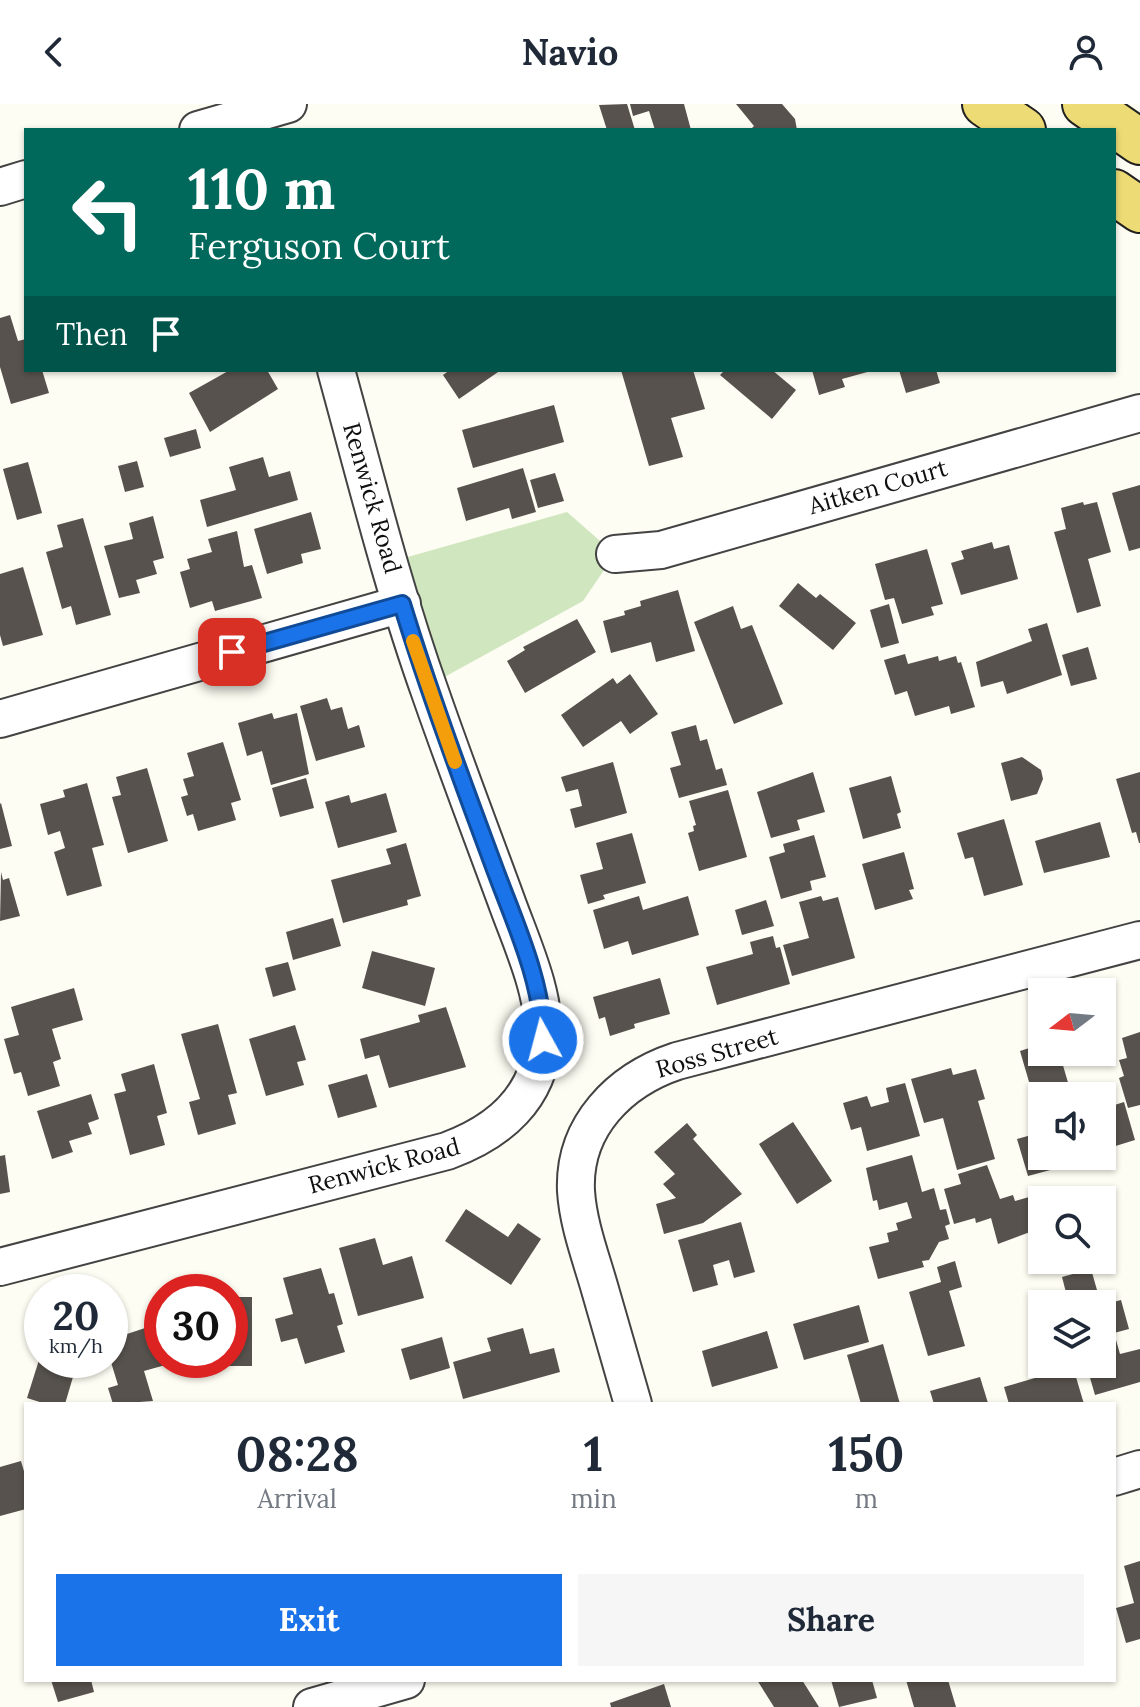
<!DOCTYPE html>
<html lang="en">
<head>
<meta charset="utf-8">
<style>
  :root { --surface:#fff; --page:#f6f6f7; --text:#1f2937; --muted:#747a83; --accent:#1a73e8 }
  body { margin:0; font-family:Lora,serif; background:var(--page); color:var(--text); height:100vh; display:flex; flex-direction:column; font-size:30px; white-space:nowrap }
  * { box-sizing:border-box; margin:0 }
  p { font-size:26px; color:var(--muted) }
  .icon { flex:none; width:44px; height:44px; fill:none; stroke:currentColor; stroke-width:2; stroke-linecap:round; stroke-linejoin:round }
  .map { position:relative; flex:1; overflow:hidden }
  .details { position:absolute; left:24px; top:1298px; width:1092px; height:280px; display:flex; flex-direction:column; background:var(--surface); border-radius:0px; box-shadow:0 2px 6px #0004 }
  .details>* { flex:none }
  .banner { position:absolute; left:24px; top:24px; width:1092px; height:244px; border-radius:0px; box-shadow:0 2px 6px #0004; background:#00695c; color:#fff; overflow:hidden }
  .needle { width:52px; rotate:254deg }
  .buttons { position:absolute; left:1028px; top:874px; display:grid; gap:16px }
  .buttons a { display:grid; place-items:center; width:88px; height:88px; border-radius:0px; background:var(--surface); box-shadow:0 2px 6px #0004; font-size:40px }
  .speed { position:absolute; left:24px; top:1170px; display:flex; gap:16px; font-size:40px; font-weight:700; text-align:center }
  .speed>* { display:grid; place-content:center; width:104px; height:104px; border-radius:50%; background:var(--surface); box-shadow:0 2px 6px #0004; line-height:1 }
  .speed small { font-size:20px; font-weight:400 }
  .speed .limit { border:12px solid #d22; background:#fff; color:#111 }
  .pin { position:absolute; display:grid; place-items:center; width:68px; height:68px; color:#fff; margin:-34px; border-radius:16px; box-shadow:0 4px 12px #0006 }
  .me { position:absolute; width:88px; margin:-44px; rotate:353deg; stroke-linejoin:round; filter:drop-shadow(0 0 6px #0008) }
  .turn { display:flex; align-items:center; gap:28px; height:168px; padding:0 32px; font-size:36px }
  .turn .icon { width:104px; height:104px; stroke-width:2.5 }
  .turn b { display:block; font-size:56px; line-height:68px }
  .then { display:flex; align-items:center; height:76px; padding:0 32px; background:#0003; gap:16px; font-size:30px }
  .eta { display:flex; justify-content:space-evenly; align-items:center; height:136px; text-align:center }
  .eta b { font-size:48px; font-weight:700; line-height:56px }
  .action { display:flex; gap:16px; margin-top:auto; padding:16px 32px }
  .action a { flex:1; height:92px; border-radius:0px; background:var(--accent); color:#fff; font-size:32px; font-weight:700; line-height:92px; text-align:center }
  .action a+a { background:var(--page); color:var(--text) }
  header { display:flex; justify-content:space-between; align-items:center; height:104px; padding:0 32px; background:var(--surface); font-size:36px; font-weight:700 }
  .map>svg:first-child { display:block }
</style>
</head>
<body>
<header><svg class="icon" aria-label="back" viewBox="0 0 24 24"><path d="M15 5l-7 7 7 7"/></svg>Navio<svg class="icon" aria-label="person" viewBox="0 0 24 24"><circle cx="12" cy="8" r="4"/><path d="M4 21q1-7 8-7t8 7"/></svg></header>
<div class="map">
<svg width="1140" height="1603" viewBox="0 0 1140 1603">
  <rect width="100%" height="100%" fill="#fefdf3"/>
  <polygon fill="#d0e6bf" points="567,408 615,450 583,497 428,582 390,458"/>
  <g fill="#57524d">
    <polygon points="627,0 635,26 607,26 599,1"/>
    <polygon points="630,0 684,0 691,26 655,26 649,7 633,12"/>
    <polygon points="736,0 782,0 795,15 797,26 750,26 754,22"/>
    <polygon points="10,211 18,237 26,235 26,266 42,266 49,289 11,300 0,263 0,214"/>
    <polygon points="230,266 267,266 278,285 210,328 189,289"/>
    <polygon points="450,266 501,266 459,295 443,271"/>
    <polygon points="621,266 693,266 705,305 671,314 683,353 649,362"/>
    <polygon points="725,266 772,266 796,286 772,315 720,271"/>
    <polygon points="812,266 870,266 871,267 842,275 845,283 819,291"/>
    <polygon points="899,266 936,266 940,279 906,289"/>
    <polygon points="554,301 564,338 473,364 462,326"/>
    <polygon points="196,325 201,344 170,353 164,334"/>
    <polygon points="263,353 269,373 290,367 298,396 207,423 200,396 236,386 229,363"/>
    <polygon points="137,357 144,383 125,388 118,362"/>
    <polygon points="28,358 42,409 17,416 3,365"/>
    <polygon points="523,364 536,408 512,415 509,404 466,417 457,384"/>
    <polygon points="555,369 564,397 538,404 530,376"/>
    <polygon points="1140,381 1140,444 1129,447 1112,389"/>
    <polygon points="1083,398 1084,401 1097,398 1111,448 1088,455 1101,502 1077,509 1054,428 1066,425 1061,404"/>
    <polygon points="311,408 321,445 301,450 303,459 267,470 254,425"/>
    <polygon points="153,412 164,454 153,457 157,470 136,476 140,489 119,494 104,442 133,435 129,419"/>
    <polygon points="83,414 111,511 76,521 71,502 62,505 46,448 63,443 57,421"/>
    <polygon points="237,427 244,463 252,461 262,494 215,507 212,497 190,504 180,468 190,465 187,455 212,448 208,435"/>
    <polygon points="992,438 994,445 1009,441 1018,475 961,491 951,459 964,455 961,447"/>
    <polygon points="927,445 943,500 931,503 934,511 902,520 894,494 885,496 875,460"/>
    <polygon points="23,463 43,531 3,542 0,531 0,470"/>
    <polygon points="798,479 816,494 820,490 856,519 833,546 779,502"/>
    <polygon points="678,486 695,547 656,558 651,538 611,549 603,517 625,511 624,507 641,502 640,497"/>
    <polygon points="889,500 899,539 881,544 870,506"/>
    <polygon points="733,502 741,525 752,521 783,600 734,620 694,518"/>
    <polygon points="577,515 596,548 525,589 507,557 525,546 523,543"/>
    <polygon points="1047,519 1062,571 1007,590 1003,577 981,583 976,558 1032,537 1028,525"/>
    <polygon points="1088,543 1097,575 1071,582 1062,551"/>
    <polygon points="905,550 908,560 938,552 939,557 956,552 958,559 961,558 975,603 951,610 949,602 915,612 907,587 895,591 884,556"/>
    <polygon points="630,570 658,610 630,630 621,617 583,643 561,611 613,574 617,580"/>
    <polygon points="327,594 331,606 342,603 348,625 359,621 365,643 316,657 300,602"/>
    <polygon points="272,609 274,615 297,609 309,670 271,681 262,647 247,652 238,619"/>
    <polygon points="696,621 700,637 707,635 716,666 722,664 727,681 679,694 670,664 681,661 671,628"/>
    <polygon points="223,638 241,696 231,699 236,716 198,727 193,710 187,712 181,693 188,691 183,675 194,672 187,649"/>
    <polygon points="1022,653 1041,666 1043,675 1037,690 1011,697 1001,659"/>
    <polygon points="613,658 627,709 575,724 570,705 582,702 578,685 566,688 561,673"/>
    <polygon points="147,664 168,737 128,749 112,693 121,691 116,673"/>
    <polygon points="813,668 825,708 797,716 800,726 771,734 757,688"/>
    <polygon points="1140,668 1140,739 1139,739 1136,728 1132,729 1116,675"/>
    <polygon points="891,672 901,708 897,710 901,724 863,735 849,684"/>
    <polygon points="306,674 314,704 280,713 272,684"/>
    <polygon points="87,679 104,741 92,744 102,782 67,792 54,748 65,744 60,727 48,731 40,700 65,693 63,686"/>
    <polygon points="728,686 747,753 699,767 688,729 694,727 693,722 696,721 689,697"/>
    <polygon points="386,689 397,728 338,744 325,698 349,691 351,699"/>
    <polygon points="1,699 12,742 0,745 0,700"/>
    <polygon points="1004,715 1023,781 984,792 973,753 965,755 957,729"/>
    <polygon points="1100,718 1110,753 1044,769 1035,737"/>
    <polygon points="632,729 646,779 603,791 605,795 588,800 580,771 603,765 596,739"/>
    <polygon points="814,731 826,773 810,777 812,786 781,795 769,753 785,748 783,740"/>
    <polygon points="406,739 421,792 407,796 408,801 343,819 331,776 391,760 386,745"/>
    <polygon points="904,748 914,785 909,786 913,795 875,806 862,760"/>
    <polygon points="1,768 3,776 9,774 20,812 0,817"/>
    <polygon points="639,792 643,806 688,792 699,831 632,851 628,837 604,845 593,806"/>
    <polygon points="821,792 823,797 838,793 855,854 792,872 783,841 809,834 799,798"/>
    <polygon points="766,796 774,822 742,831 735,806"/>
    <polygon points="333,814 341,842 293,856 286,828"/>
    <polygon points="773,832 776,844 780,843 790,880 717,901 706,863 753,850 750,838"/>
    <polygon points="372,847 435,864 425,902 362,884"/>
    <polygon points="288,858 296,886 273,893 265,864"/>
    <polygon points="660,874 670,910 634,920 635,924 610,932 605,913 599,915 593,893"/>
    <polygon points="74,884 83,916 52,925 61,955 53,958 60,982 28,992 21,968 14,970 4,935 19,931 11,903"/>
    <polygon points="446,903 466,963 389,984 379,951 365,955 360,935 420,918 418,911"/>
    <polygon points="218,920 237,989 228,991 236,1020 198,1031 189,998 200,995 181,930"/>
    <polygon points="295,921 306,956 297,958 304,981 266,992 249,935"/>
    <polygon points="1140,928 1140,1001 1128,1004 1119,974 1124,972 1119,956 1127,954 1122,934"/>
    <polygon points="1042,940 1042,948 1059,948 1072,992 1042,992 1041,1019 1020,947"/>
    <polygon points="154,960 167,1009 157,1012 165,1041 130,1051 114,990 126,987 121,970"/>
    <polygon points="951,964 953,971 976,965 985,995 978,997 995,1055 957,1066 943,1014 924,1019 911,975"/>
    <polygon points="367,970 377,1003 338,1014 328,981"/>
    <polygon points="905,979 920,1032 867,1047 861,1023 851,1026 843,999 867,992 871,1003 889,998 886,984"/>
    <polygon points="91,990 99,1015 88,1019 92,1030 69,1037 73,1048 52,1055 37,1007"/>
    <polygon points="1124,998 1135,1036 1109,1044 1102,1005"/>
    <polygon points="793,1018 832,1077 797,1100 759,1040"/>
    <polygon points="687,1019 697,1031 693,1035 742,1090 703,1119 664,1130 656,1100 676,1094 663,1080 675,1070 654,1048"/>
    <polygon points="1042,1028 1042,1052 1050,1052 1054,1065 1028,1072 1017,1035"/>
    <polygon points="5,1051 10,1088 0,1090 0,1052"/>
    <polygon points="912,1051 922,1088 934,1084 940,1106 946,1105 950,1120 945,1122 949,1135 939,1138 929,1156 922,1157 924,1163 878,1175 869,1143 889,1138 887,1129 898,1126 896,1119 912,1114 907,1098 879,1106 877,1096 873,1097 866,1064"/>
    <polygon points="987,1061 1000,1095 1013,1091 1015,1097 1029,1093 1038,1125 998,1140 991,1114 976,1119 975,1114 954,1120 944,1085 961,1080 958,1070"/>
    <polygon points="466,1105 508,1133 518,1119 541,1135 511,1181 445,1137"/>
    <polygon points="741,1118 755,1168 734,1174 729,1156 713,1161 718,1181 693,1188 678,1136"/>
    <polygon points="375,1134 383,1161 412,1152 424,1194 358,1212 339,1144"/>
    <polygon points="955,1157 962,1183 949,1187 965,1242 928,1252 909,1188 941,1178 937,1163"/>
    <polygon points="321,1164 329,1190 334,1189 343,1220 337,1222 345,1248 305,1260 297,1234 281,1238 275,1215 293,1210 283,1174"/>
    <polygon points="1091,1165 1101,1200 1069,1200 1062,1173"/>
    <polygon points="230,1193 252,1193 252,1262 205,1262 205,1256 230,1256"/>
    <polygon points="1121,1196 1129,1225 1114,1229 1120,1250 1140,1245 1140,1278 1095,1291 1086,1260 1102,1260 1102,1201"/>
    <polygon points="859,1201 869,1238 804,1256 793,1220"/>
    <polygon points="120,1218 124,1231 145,1224 149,1237 161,1233 162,1256 169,1260 144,1267 153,1297 113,1300 108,1284 118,1281 110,1255 110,1221"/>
    <polygon points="523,1224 530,1250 554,1244 560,1268 463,1295 453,1258 491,1247 487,1234"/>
    <polygon points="767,1227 778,1264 712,1283 702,1247"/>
    <polygon points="442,1233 450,1264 410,1276 401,1245"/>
    <polygon points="883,1240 900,1300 861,1300 847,1251"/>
    <polygon points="39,1256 78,1256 65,1300 46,1300 27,1294"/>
    <polygon points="1073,1263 1084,1300 1009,1300 1004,1283"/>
    <polygon points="980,1273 988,1299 934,1300 930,1287"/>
    <polygon points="21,1357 26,1374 26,1405 0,1412 0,1363"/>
    <polygon points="1140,1457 1140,1535 1126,1539 1116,1504 1134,1499 1124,1462"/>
    <polygon points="51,1576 91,1576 94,1588 58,1598"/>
    <polygon points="757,1576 802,1576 819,1603 774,1603"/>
    <polygon points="831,1576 872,1576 877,1594 839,1603"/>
    <polygon points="906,1576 948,1576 956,1603 914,1603"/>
    <polygon points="664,1580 671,1603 611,1603 610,1599"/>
  </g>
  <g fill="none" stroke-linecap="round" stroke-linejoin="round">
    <defs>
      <g id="minor">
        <polyline points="198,26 288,0"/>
        <polyline points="0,83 26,75"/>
        <polyline points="615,450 661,446 1140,309"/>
        <polyline points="0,615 402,500"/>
        <path d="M0,1163L447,1047C499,1028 539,994 543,936C546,890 521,838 506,796C481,728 455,660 431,591C393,485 366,375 336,266"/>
        <path d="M633,1300C622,1261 610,1221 599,1182C590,1151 578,1119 576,1087C573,1022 620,976 677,957L1140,836"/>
        <polyline points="1114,1373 1140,1365"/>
        <polyline points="312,1603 406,1576"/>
      </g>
      <g id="major">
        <polyline points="985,0 1023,26"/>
        <polyline points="1085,0 1140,38"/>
        <polyline points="1114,88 1140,106"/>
      </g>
    </defs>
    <use href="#minor" stroke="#434343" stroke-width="40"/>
    <use href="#major" stroke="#212121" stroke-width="48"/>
    <use href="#minor" stroke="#fff" stroke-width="36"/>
    <use href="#major" stroke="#eddb75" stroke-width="44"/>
  </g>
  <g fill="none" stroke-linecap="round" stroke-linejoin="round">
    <defs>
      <path id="route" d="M232,548L402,500C429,588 461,674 493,760C513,815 543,877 543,936"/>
    </defs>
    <use href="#route" stroke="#114b97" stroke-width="20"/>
    <use href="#route" stroke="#1a73e8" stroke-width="14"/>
    <polyline stroke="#f59e0b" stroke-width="14" points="413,537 455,658"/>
  </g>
  <g text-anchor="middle" stroke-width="8" stroke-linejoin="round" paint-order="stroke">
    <g font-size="24" fill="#101010" stroke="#fff">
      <text transform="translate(878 383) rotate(-16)" y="8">Aitken Court</text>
      <text transform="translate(372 394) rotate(74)" y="8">Renwick Road</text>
      <text transform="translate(717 949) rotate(-16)" y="8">Ross Street</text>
      <text transform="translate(384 1062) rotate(-15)" y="8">Renwick Road</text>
    </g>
  </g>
</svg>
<div class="buttons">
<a><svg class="needle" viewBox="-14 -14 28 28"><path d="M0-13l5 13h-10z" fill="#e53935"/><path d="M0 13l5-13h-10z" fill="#747a83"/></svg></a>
<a><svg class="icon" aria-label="sound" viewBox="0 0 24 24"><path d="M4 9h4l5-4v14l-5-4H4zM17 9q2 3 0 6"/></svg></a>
<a><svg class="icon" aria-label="search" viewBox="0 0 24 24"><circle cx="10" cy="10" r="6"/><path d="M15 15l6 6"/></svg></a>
<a><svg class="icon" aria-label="layers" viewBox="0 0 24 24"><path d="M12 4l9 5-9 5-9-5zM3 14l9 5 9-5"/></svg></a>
</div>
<div class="speed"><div>20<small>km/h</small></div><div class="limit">30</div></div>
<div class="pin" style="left:232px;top:548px;background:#d93025"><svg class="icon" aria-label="arrive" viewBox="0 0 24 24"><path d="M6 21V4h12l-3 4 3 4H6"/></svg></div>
<svg class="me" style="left:543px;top:936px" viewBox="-20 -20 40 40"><circle r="17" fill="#1a73e8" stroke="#fff" stroke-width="3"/><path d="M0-11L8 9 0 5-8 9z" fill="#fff"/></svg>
<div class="banner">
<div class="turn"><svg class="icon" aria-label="left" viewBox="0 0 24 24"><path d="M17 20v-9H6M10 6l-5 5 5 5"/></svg><div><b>110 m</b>Ferguson Court</div></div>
<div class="then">Then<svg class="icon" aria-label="arrive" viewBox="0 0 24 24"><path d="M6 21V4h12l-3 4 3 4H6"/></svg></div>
</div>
<section class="details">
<div class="eta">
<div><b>08:28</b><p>Arrival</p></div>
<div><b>1</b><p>min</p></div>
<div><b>150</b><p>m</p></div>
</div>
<div class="action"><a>Exit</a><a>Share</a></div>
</section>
</div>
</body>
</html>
